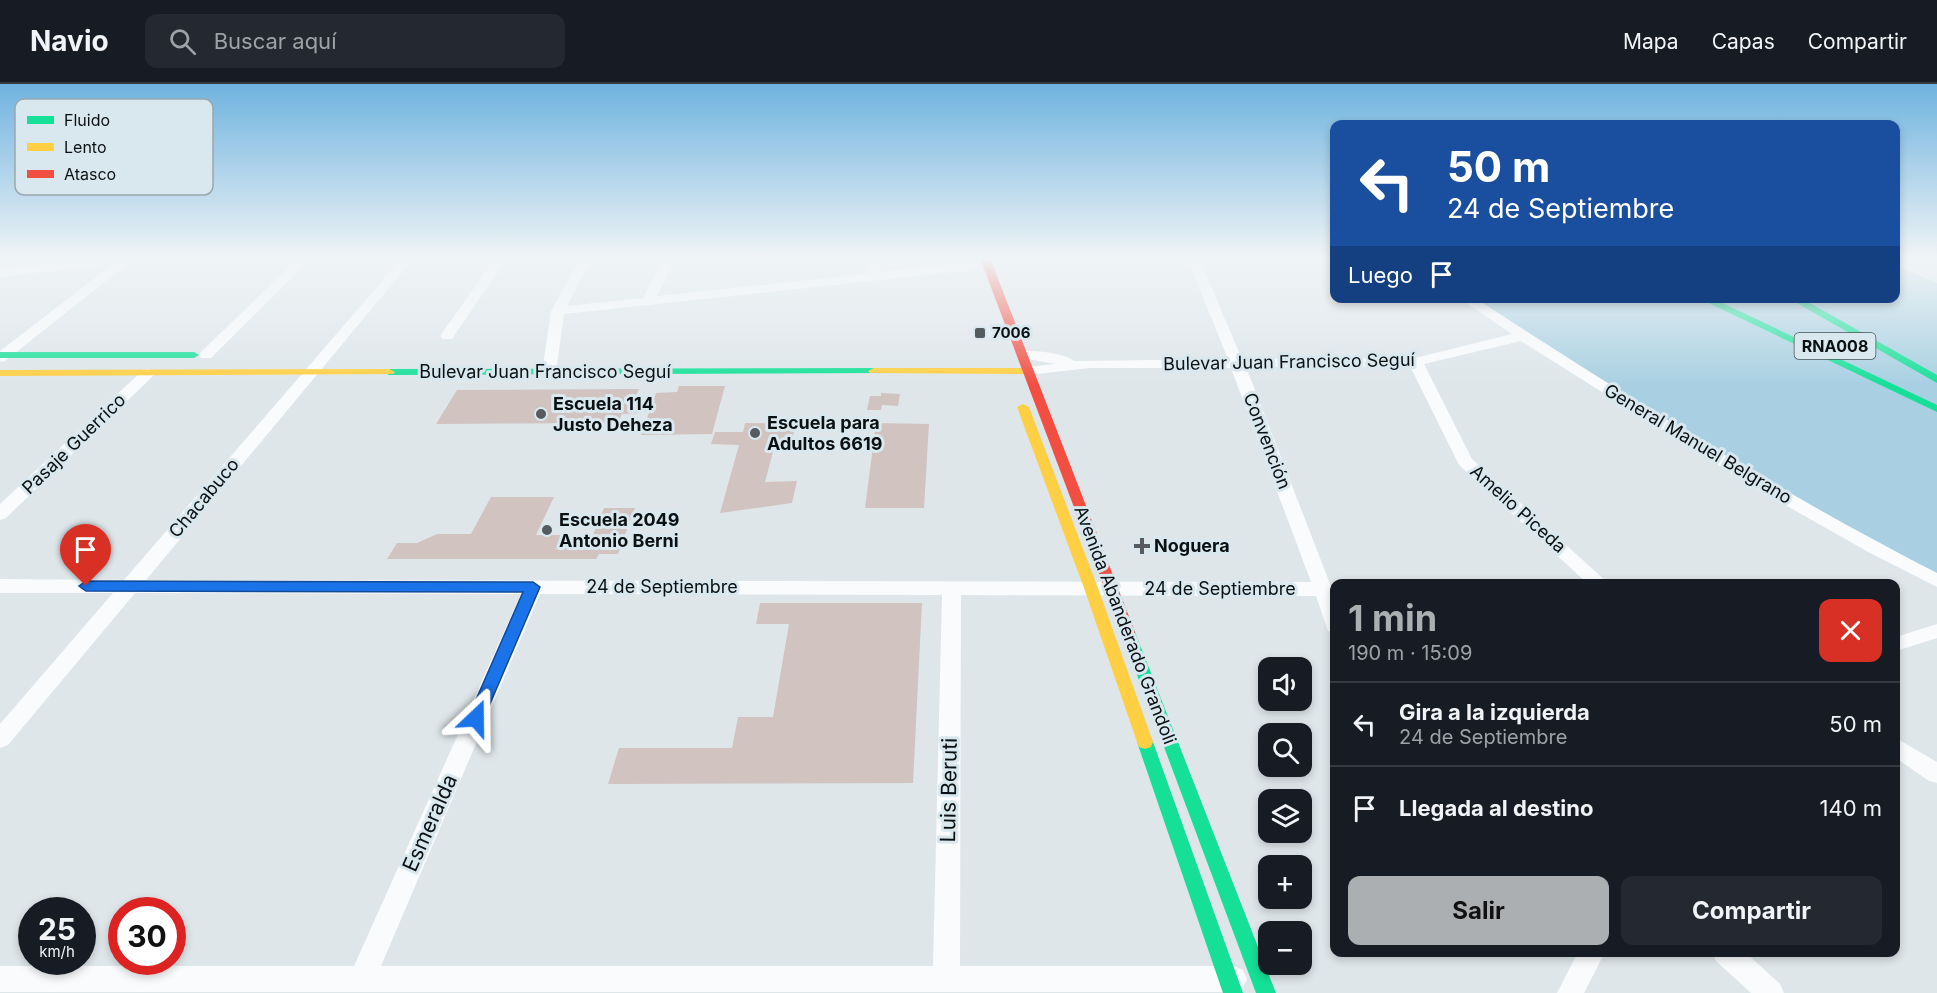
<!DOCTYPE html>
<html lang="es">
<head>
<meta charset="utf-8">
<style>
  :root { --surface:#171b24; --page:#242831; --text:#f1f3f6; --muted:#9ea1a6; --line:#363941; --accent:#abafb2 }
  body { margin:0; font-family:Inter,sans-serif; background:var(--page); color:var(--text); height:100vh; display:flex; flex-direction:column; font-size:22px; white-space:nowrap }
  * { box-sizing:border-box; margin:0 }
  p { font-size:20px; color:var(--muted) }
  .icon { flex:none; width:33px; height:33px; fill:none; stroke:currentColor; stroke-width:2; stroke-linecap:round; stroke-linejoin:round }
  .map { position:relative; flex:1; overflow:hidden }
  .sheet { position:absolute; left:1330px; top:495px; width:570px; height:378px; display:flex; flex-direction:column; background:var(--surface); border-radius:12px; box-shadow:0 3px 9px #0003 }
  .sheet>* { flex:none }
  .banner { position:absolute; left:1330px; top:36px; width:570px; height:183px; border-radius:12px; box-shadow:0 3px 9px #0003; background:#1a4fa0; color:#fff; overflow:hidden }
  .controls { position:absolute; left:1258px; top:573px; display:grid; gap:12px }
  .controls a { display:grid; place-items:center; width:54px; height:54px; border-radius:12px; background:var(--surface); box-shadow:0 3px 9px #0003; font-size:30px }
  .speed { position:absolute; left:18px; top:813px; display:flex; gap:12px; font-size:30px; font-weight:700; text-align:center }
  .speed>* { display:grid; place-content:center; width:78px; height:78px; border-radius:50%; background:var(--surface); box-shadow:0 3px 9px #0003; line-height:1 }
  .speed small { font-size:15px; font-weight:400 }
  .speed .limit { border:9px solid #d22; background:#fff; color:#111 }
  .pin { position:absolute; display:grid; place-items:center; width:51px; height:51px; color:#fff; margin:-62px -26px; border-radius:50% 50% 50% 0; rotate:-45deg; box-shadow:0 0 6px #0007 }
  .pin .icon { rotate:45deg }
  .me { position:absolute; width:66px; margin:-33px; rotate:23deg; stroke-linejoin:round; filter:drop-shadow(0 0 4px #0008) }
  .turn { display:flex; align-items:center; gap:21px; height:126px; padding:0 18px; font-size:27px }
  .turn .icon { width:78px; height:78px; stroke-width:2.5 }
  .turn b { display:block; font-size:42px; line-height:51px }
  .then { display:flex; align-items:center; height:57px; padding:0 18px; background:#0003; gap:12px; font-size:22px }
  .round { display:grid; place-items:center; flex:none; width:63px; height:63px; border-radius:12px; background:var(--page) }
  .headline { display:flex; align-items:center; justify-content:space-between; height:102px; padding:0 18px }
  h1 { font-size:36px; font-weight:700; line-height:45px; color:var(--accent) }
  .button { display:flex; gap:12px; margin-top:auto; padding:12px 18px }
  .button a { flex:1; height:69px; border-radius:12px; background:var(--accent); color:#111; font-size:24px; font-weight:700; line-height:69px; text-align:center }
  .button a+a { background:var(--page); color:var(--text) }
  ul { padding:0; list-style:none }
  li { display:flex; align-items:center; gap:18px; height:84px; padding:0 18px; border-top:2px solid var(--line) }
  li div { flex:1 }
  li b { display:block; font-size:22px }
  li em { font-style:normal }
  header { display:flex; align-items:center; gap:36px; box-sizing:border-box; height:84px; padding:0 30px; background:var(--surface); border-bottom:2px solid var(--line) }
  header strong { font-size:28px }
  nav { display:flex; gap:33px; margin-inline-start:auto; font-size:21px }
  .search { width:420px; height:54px; background:var(--page); display:flex; align-items:center; gap:15px; box-sizing:border-box; padding:0 21px; border-radius:12px; color:var(--muted); font-size:22px }
  .map>svg:first-child { display:block }
</style>
</head>
<body>
<header>
<strong>Navio</strong>
<div class="search"><svg class="icon" aria-label="search" viewBox="0 0 24 24"><circle cx="10" cy="10" r="6"/><path d="M15 15l6 6"/></svg>Buscar aquí</div>
<nav><a>Mapa</a><a>Capas</a><a>Compartir</a></nav>
</header>
<div class="map">
<svg width="1937" height="909" viewBox="0 0 1937 909">
  <rect width="100%" height="100%" fill="#dee6ea"/>
  <polygon fill="#a8d0e2" points="1896,182 1937,199 1937,497 1844,448 1465,215 1896,214"/>
  <g fill="#d1c3c0">
    <polygon points="679,302 725,302 712,350 641,351 656,309 677,308"/>
    <polygon points="639,305 634,317 645,317 640,329 622,330 618,339 436,340 457,306"/>
    <polygon points="881,309 900,310 898,322 882,321 881,326 867,326 870,312 881,312"/>
    <polygon points="745,339 796,340 790,364 774,364 765,398 797,397 792,419 720,429 739,361 711,360 715,348 743,348"/>
    <polygon points="876,339 929,340 924,424 865,424"/>
    <polygon points="491,413 554,413 536,451 593,451 604,424 635,424 618,470 599,470 596,475 387,475 397,459 417,459 437,450 471,450"/>
    <polygon points="760,519 922,519 913,699 608,700 619,664 732,664 738,633 773,633 789,540 756,540"/>
  </g>
  <g fill="none" stroke-linecap="round" stroke-linejoin="round">
    <g fill="#fafbfc" fill-rule="evenodd">
      <polygon points="106,174 135,174 5,277 0,278 0,267 113,180 0,193 0,185"/>
      <polygon points="298,174 311,174 211,274 201,274 199,271 201,268"/>
      <path d="M402,174H414L146,496L1311,498L1231,284H1089L1029,291L1022,287L1029,283L1055,280L1018,273L1016,270C1022,263 1069,270 1074,277L1228,275L1187,174H1199L1242,275L1415,274L1512,250L1459,214H1475C1626,312 1777,407 1937,489V503L1870,469L1750,401L1521,257L1424,280L1472,375L1609,500H1588L1459,381L1410,282L1246,283L1332,505L1335,513V549L1328,547L1316,512L961,511L960,882H1234L1243,886L1247,895L1243,904L1234,908H0V882H354L521,510L135,509L8,661L0,664V640L113,509H0V495L124,496ZM540,510L942,511L933,882H381Z"/>
      <polygon points="495,174 507,174 452,255 442,255 440,252"/>
      <polygon points="580,174 592,174 567,222 643,214 664,174 676,174 657,212 866,190 870,174 882,174 879,188 972,178 978,182 972,186 564,230 556,288 554,291 544,291 542,288 551,227"/>
      <polygon points="148,285 155,289 153,292 6,434 0,436 0,420 143,286"/>
      <polygon points="1937,540 1937,554 1896,567 1896,553"/>
      <polygon points="1896,654 1937,678 1937,699 1929,697 1896,674"/>
      <polygon points="1578,868 1605,868 1584,909 1557,909"/>
      <polygon points="1712,868 1745,868 1780,900 1784,909 1751,909 1716,877"/>
    </g>
    <g fill="#16e098" fill-rule="evenodd">
      <polygon points="1698,214 1712,214 1937,321 1937,328"/>
      <polygon points="1788,214 1801,214 1937,291 1937,299"/>
      <polygon points="0,268 194,268 199,271 194,274 0,274"/>
      <polygon points="874,284 880,287 878,289 389,291 383,288 389,285"/>
      <polygon points="1128,543 1133,544 1135,548 1276,909 1256,909 1121,548 1123,544"/>
      <polygon points="1145,651 1151,653 1153,658 1243,909 1223,909 1137,658 1139,653"/>
    </g>
    <g fill="#ffcf43" fill-rule="evenodd">
      <polygon points="874,284 1029,284 1035,287 1029,290 870,289 868,287"/>
      <polygon points="389,285 395,288 393,290 0,292 0,286"/>
      <polygon points="1023,320 1029,323 1098,504 1153,658 1151,663 1145,665 1139,663 1137,658 1084,504 1017,323"/>
    </g>
    <polygon fill="#f24e42" fill-rule="evenodd" points="980,174 990,174 1135,548 1133,552 1123,552 1121,548"/>
  </g>
  <linearGradient id="sky" x2="0" y2="1"><stop stop-color="#6fb3df"/><stop offset="0.58" stop-color="#f0f4f6"/><stop offset="1" stop-color="#f0f4f6" stop-opacity="0"/></linearGradient>
  <rect width="1937" height="301" fill="url(#sky)"/>
  <polygon fill="#1a73e8" stroke="#114b97" stroke-width="1.5" points="86,497 533,498 540,503 484,634 482,638 476,640 470,638 468,634 523,508 86,507 79,502"/>
  <g fill="#555b5e" stroke="#d9e8ef" stroke-width="2">
    <rect x="974" y="243" width="12" height="12" rx="3"/>
    <circle cx="541" cy="330" r="6"/>
    <circle cx="755" cy="349" r="6"/>
    <circle cx="547" cy="446" r="6"/>
    <path d="M1139 453h6v6h6v6h-6v6h-6v-6h-6v-6h6z"/>
  </g>
  <g text-anchor="middle" stroke-width="6" stroke-linejoin="round" paint-order="stroke">
    <g font-size="15" font-weight="bold" fill="#0b1013" stroke="#d9e8ef" text-anchor="start">
      <text x="992" y="254">7006</text>
    </g>
    <rect fill="#d9e8ef" stroke="#495155" stroke-width="1.5" x="1794.5" y="249" width="81" height="26" rx="4.5"/>
    <g font-size="16" font-weight="bold" fill="#0b1013">
      <text x="1835" y="268">RNA008</text>
    </g>
    <g font-size="18" fill="#0b1013" stroke="#d9e8ef">
      <text transform="translate(1289 278) rotate(-1)" y="6">Bulevar Juan Francisco Seguí</text>
      <text x="545" y="294">Bulevar Juan Francisco Seguí</text>
      <text transform="translate(1267 357) rotate(69)" y="6">Convención</text>
      <text transform="translate(74 360) rotate(-44)" y="6">Pasaje Guerrico</text>
      <text transform="translate(1698 360) rotate(31)" y="6">General Manuel Belgrano</text>
      <text transform="translate(204 414) rotate(-50)" y="6">Chacabuco</text>
      <text transform="translate(1518 425) rotate(42)" y="6">Amelio Piceda</text>
      <text x="662" y="509">24 de Septiembre</text>
      <text x="1220" y="511">24 de Septiembre</text>
      <text transform="translate(1125 541) rotate(69)" y="6">Avenida Abanderado Grandoli</text>
    </g>
    <g font-size="18" font-weight="bold" fill="#0b1013" stroke="#d9e8ef" text-anchor="start">
      <text x="553" y="326">Escuela 114<tspan x="553" dy="21">Justo Deheza</tspan></text>
      <text x="767" y="345">Escuela para<tspan x="767" dy="21">Adultos 6619</tspan></text>
      <text x="559" y="442">Escuela 2049<tspan x="559" dy="21">Antonio Berni</tspan></text>
      <text x="1154" y="468">Noguera</text>
    </g>
    <g font-size="21" fill="#0b1013" stroke="#d9e8ef">
      <text transform="translate(949 706) rotate(-89)" y="7">Luis Beruti</text>
      <text transform="translate(430 739) rotate(-66)" y="7">Esmeralda</text>
    </g>
  </g>
  <rect x="15" y="15" width="198" height="96" rx="9" fill="#d9e8ef" stroke="#9ba7ad" stroke-width="1.5"/>
  <rect x="27" y="32" width="27" height="8" fill="#16e098"/>
  <rect x="27" y="59" width="27" height="8" fill="#ffcf43"/>
  <rect x="27" y="86" width="27" height="8" fill="#f24e42"/>
  <g font-size="16" fill="#0b1013">
    <text x="64" y="42">Fluido</text>
    <text x="64" y="69">Lento</text>
    <text x="64" y="96">Atasco</text>
  </g>
</svg>
<div class="controls">
<a><svg class="icon" aria-label="sound" viewBox="0 0 24 24"><path d="M4 9h4l5-4v14l-5-4H4zM17 9q2 3 0 6"/></svg></a>
<a><svg class="icon" aria-label="search" viewBox="0 0 24 24"><circle cx="10" cy="10" r="6"/><path d="M15 15l6 6"/></svg></a>
<a><svg class="icon" aria-label="layers" viewBox="0 0 24 24"><path d="M12 4l9 5-9 5-9-5zM3 14l9 5 9-5"/></svg></a>
<a>+</a>
<a>−</a>
</div>
<div class="speed"><div>25<small>km/h</small></div><div class="limit">30</div></div>
<div class="pin" style="left:86px;top:502px;background:#d93025"><svg class="icon" aria-label="arrive" viewBox="0 0 24 24"><path d="M6 21V4h12l-3 4 3 4H6"/></svg></div>
<svg class="me" style="left:476px;top:634px" viewBox="-20 -20 40 40"><path d="M0-17L14 15 0 8-14 15z" fill="#1a73e8" stroke="#fff" stroke-width="4"/></svg>
<div class="banner">
<div class="turn"><svg class="icon" aria-label="left" viewBox="0 0 24 24"><path d="M17 20v-9H6M10 6l-5 5 5 5"/></svg><div><b>50 m</b>24 de Septiembre</div></div>
<div class="then">Luego<svg class="icon" aria-label="arrive" viewBox="0 0 24 24"><path d="M6 21V4h12l-3 4 3 4H6"/></svg></div>
</div>
<section class="sheet">
<div class="headline"><div><h1>1 min</h1><p>190 m · 15:09</p></div><a class="round" style="background:#d93025;color:#fff"><svg class="icon" aria-label="close" viewBox="0 0 24 24"><path d="M6 6l12 12M18 6L6 18"/></svg></a></div>
<ul>
<li><svg class="icon" aria-label="left" viewBox="0 0 24 24"><path d="M17 20v-9H6M10 6l-5 5 5 5"/></svg><div><b>Gira a la izquierda</b><p>24 de Septiembre</p></div><em>50 m</em></li>
<li><svg class="icon" aria-label="arrive" viewBox="0 0 24 24"><path d="M6 21V4h12l-3 4 3 4H6"/></svg><div><b>Llegada al destino</b></div><em>140 m</em></li>
</ul>
<div class="button"><a>Salir</a><a>Compartir</a></div>
</section>
</div>
</body>
</html>
